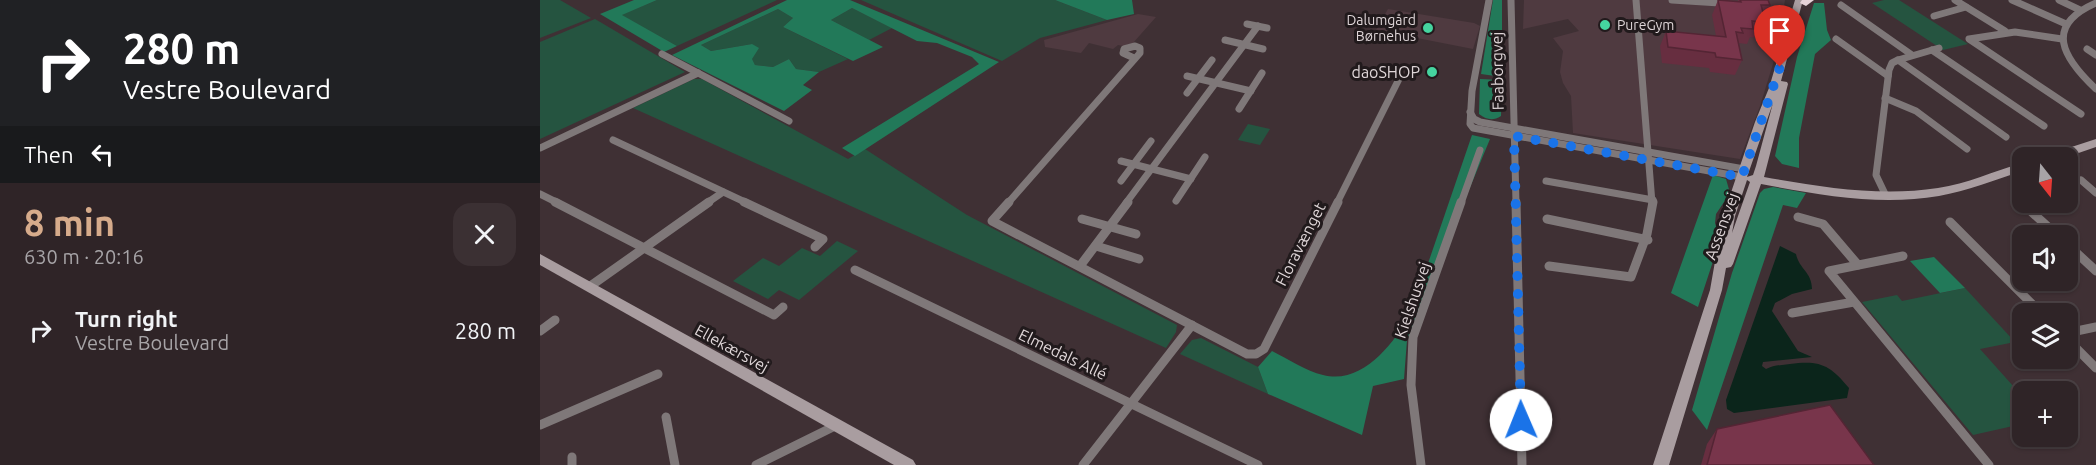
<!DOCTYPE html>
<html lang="en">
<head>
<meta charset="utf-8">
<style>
  :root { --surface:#2f2427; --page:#3b3033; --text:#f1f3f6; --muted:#a7a4a7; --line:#4a4144; --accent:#d6ab8b }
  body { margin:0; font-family:Ubuntu,sans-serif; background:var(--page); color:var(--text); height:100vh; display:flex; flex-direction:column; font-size:22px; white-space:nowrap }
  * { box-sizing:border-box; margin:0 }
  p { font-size:20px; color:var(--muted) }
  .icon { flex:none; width:33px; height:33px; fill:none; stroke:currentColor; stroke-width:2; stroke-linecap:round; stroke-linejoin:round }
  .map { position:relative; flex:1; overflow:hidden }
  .drawer { display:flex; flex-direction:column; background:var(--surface); width:540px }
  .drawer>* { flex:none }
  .top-card { background:#202124; color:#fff; overflow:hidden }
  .needle { width:39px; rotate:163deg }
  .fabs { position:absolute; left:1472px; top:147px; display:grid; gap:12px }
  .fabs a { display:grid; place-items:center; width:66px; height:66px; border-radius:12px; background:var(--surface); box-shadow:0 2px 4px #0004,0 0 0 2px var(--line); font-size:30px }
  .pin { position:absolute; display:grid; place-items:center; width:51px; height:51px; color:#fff; margin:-62px -26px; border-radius:50% 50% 50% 0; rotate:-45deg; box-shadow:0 0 6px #0007 }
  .pin .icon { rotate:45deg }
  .me { position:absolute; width:66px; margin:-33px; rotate:359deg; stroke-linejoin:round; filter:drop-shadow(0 0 4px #0008) }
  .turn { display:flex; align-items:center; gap:21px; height:126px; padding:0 24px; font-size:27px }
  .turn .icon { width:78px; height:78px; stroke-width:2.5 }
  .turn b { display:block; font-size:42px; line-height:51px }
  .then { display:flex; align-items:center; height:57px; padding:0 24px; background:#0003; gap:12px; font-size:22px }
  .round { display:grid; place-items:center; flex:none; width:63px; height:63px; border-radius:18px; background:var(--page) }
  .overview { display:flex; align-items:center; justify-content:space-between; height:102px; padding:0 24px }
  h1 { font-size:36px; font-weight:700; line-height:45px; color:var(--accent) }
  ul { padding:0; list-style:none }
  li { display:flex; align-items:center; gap:18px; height:90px; padding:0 24px }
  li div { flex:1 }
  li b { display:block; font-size:22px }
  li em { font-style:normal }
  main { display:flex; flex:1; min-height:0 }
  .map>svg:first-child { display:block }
</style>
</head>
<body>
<main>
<section class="drawer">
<div class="top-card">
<div class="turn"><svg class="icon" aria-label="right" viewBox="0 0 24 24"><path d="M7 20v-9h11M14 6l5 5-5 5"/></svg><div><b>280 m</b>Vestre Boulevard</div></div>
<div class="then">Then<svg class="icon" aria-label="left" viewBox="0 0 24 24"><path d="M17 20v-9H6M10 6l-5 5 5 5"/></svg></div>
</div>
<div class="overview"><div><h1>8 min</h1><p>630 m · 20:16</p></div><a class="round"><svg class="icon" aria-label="close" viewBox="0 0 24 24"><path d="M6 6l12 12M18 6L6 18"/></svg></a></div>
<ul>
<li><svg class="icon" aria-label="right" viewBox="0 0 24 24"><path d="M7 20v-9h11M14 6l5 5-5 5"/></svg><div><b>Turn right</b><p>Vestre Boulevard</p></div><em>280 m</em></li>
</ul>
</section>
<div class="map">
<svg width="1556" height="465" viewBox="0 0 1556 465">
  <rect width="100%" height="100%" fill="#3f3034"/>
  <g fill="#4f3a40">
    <polygon points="984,0 1245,0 1236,54 1220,106 1200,159 1033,133 1031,96 1023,83 1020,72 1023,51 1013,38 1039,31 1028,19 983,29"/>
    <polygon points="848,9 934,23 940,26 933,49 836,30"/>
    <polygon points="598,14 616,17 593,43 583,46 578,45 573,49 549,43 541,53 505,47 504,40"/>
  </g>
  <g fill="#255440">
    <polygon points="0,0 20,0 51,18 0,38"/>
    <polygon points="117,0 237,0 137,46 81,15"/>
    <polygon points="321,0 515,0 567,20 500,38 462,61"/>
    <polygon points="1344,0 1359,0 1428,44 1403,50 1332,3"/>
    <polygon points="312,8 352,28 329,40 291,20"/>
    <polygon points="238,9 253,18 243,27 308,59 279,72 256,69 249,59 233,67 215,65 212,60 212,44 171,51 161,45"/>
    <polygon points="55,19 145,72 0,139 0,42"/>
    <polygon points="154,79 162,79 308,159 325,149 427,215 637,325 636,332 626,348 93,108"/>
    <polygon points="708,124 730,129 720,145 698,140"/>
    <polygon points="297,241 318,251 259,300 239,290 228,299 193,281 223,258 239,266 262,248 280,256"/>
    <polygon points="1425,288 1475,342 1440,349 1482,396 1482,424 1433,435 1322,302 1357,295 1362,301"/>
    <polygon points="661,338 718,367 728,394 640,354 652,340"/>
  </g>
  <g fill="#227959">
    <polygon points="94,0 117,0 82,15 137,46 124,52 60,14"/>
    <polygon points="247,0 310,0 459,62 315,156 302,148 439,64 432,57 397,43 377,41 312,8 291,20 343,47 313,61 243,27 253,18 238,9 161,45 171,51 212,44 219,48 212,59 215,65 233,67 249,59 256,69 279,72 263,85 272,90 244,111 132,55"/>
    <polygon points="515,0 592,0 594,14 567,20"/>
    <polygon points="953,0 962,0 962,77 941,74"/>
    <polygon points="1274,3 1284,3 1287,30 1291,40 1275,54 1259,138 1259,168 1242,164 1235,156 1257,57"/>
    <path d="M940,79L962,80L961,116C953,121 947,120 939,114Z"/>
    <path d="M932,135L950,139L867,340L864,379L833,386L822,435L728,394L718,367L732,351C748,359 766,371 783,375C823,385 852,344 870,316Z"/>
    <polygon points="1173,175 1186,179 1190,193 1176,214 1175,223 1180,240 1158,307 1131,293"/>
    <polygon points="1233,187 1266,193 1257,208 1243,205 1167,430 1152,410 1192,273 1220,193 1224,189"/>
    <polygon points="1394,257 1425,288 1400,293 1370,261"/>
  </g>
  <path fill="#0b251b" d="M1240,246L1256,254C1259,269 1272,272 1272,289L1252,294L1235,303L1232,311L1258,351L1272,357L1223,362L1222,366L1226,369C1234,365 1242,365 1250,364C1280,360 1290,365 1309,388L1307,398L1194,413L1187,409L1186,400Z"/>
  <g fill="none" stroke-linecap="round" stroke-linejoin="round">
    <g stroke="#7f7879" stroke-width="7">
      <polyline points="949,0 932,91 930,124 933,128 1202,177"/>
      <polyline points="971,0 976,203"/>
      <polyline points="1096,0 1112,203"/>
      <polyline points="1132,0 1180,3"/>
      <polyline points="1415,0 1465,31"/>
      <polyline points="1472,0 1526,24"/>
      <polyline points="1519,0 1540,10"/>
      <path d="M1556,3C1503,26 1523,58 1556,89"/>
      <polyline points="1301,5 1372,55"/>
      <polyline points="1394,16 1426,7"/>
      <polyline points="707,24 727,28"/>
      <polyline points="1296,39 1348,76"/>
      <polyline points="1522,39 1475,32 1429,39 1541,114"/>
      <polyline points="685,40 723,49"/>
      <polyline points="1547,49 1556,55"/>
      <polyline points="1392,50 1504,126"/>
      <polyline points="122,54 249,121"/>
      <polyline points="1358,60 1466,137"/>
      <polyline points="647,76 711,91"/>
      <polyline points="647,93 672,60"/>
      <polyline points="1345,98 1376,111 1427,149"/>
      <polyline points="699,109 722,73"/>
      <polyline points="930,112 934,119 940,122 1204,169"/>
      <polyline points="73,140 207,203"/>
      <polyline points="0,148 158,73"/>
      <polyline points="581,161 651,179"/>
      <polyline points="1541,180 1556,193"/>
      <polyline points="581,181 611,141"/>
      <polyline points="1006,181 1113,200"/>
      <polyline points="0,194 18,203"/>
      <polyline points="1346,196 1336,175 1349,70 1352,63 1358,60 1399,48"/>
      <polyline points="636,201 665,157"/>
      <polyline points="167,203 183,192"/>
      <polyline points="468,203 600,53 600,48 595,46 584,49 583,53 594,58"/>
      <polyline points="586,203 718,26"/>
      <polyline points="797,203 859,79"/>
      <polyline points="921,203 940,150"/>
    </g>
    <g stroke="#7f7879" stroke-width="9">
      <polyline points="15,202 234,315 243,307"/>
      <polyline points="204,202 283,239 275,247"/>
      <polyline points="469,202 452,221 707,354 716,354 724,349 798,202"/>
      <polyline points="976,202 982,465"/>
      <polyline points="1483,204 1518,236"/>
      <polyline points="1258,217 1283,224 1318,265"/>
      <polyline points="542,219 596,234"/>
      <polyline points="1007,219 1108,240"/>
      <polyline points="1410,222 1502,314"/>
      <polyline points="1527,244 1556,271"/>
      <polyline points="556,246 599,259"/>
      <polyline points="1363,256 1289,271 1449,465"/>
      <polyline points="540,266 588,202"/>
      <polyline points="1009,266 1091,277 1107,234 1113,202"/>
      <polyline points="315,270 718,465"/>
      <polyline points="49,287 169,202"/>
      <polyline points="1252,313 1314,302"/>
      <polyline points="0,331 15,320"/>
      <polyline points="1527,333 1556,327"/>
      <polyline points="1527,339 1556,368"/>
      <polyline points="126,417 135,465"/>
      <polyline points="0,425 118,374"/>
      <polyline points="32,457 32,465"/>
      <polyline points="216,465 297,425"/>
      <polyline points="543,465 652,325"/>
      <polyline points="881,465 871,385 873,337 921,202"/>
    </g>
    <g fill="#a99da0" fill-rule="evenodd">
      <path d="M1255,0H1263L1241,81L1247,82L1248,84L1224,177C1281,187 1340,197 1398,188C1427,184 1454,171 1482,163V171C1455,180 1427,191 1399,196C1339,206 1280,195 1221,184L1193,264L1191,267L1186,268L1182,290L1129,465H1113L1170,290L1183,216L1215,122L1229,88ZM1233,103L1216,166L1213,175L1207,177ZM1207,180L1210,182L1192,233L1195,216Z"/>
      <polygon points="1556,139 1556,147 1524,158 1506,158 1507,155"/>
      <polygon points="0,254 373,460 376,465 354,465 0,265"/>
    </g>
    <polygon fill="#e6d3d8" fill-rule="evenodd" points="1262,0 1274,0 1266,6 1260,3"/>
  </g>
  <g fill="#672e40">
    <polygon points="1178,0 1198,2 1198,0 1228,0 1230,5 1224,18 1226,23 1219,38 1210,37 1207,44 1198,43 1202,60 1195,75 1170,72 1169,68 1122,63 1120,46 1126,31 1176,36 1172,15"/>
    <polygon points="1177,429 1334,465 1161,465 1167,444"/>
  </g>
  <g fill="#78354b" stroke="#542534" stroke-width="1.5">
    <polygon points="1178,0 1201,2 1200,0 1228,0 1230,5 1221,5 1226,23 1212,21 1213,29 1201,28 1203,33 1196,32 1202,60 1176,57 1175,53 1128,47 1126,31 1186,37"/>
    <polygon points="1290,405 1334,465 1167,465 1177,429"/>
  </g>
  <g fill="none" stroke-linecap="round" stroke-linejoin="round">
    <polyline stroke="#1a73e8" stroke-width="10" stroke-dasharray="0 18" points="981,420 974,136 1202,177 1240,67"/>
  </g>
  <g fill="#45d49f" stroke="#211a1c" stroke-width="2">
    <circle cx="1065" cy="25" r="6"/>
    <circle cx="888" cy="28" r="6"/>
    <circle cx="892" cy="72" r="6"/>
  </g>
  <g text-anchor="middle" stroke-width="6" stroke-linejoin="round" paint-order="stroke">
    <g font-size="14" fill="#dfd6d8" stroke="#211a1c" text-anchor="end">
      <text x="876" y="25">Dalumgård<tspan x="876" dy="16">Børnehus</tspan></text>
      <text x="1077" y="30" text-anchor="start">PureGym</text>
    </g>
    <g font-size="16" fill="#dfd6d8" stroke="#211a1c">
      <text transform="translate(957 71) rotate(-91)" y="6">Faaborgvej</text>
      <text transform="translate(1181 226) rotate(-70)" y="6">Assensvej</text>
      <text transform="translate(760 244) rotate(-63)" y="6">Floravænget</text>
      <text transform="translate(872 300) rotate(-71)" y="6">Kielshusvej</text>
      <text transform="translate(192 348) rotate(29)" y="6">Ellekærsvej</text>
      <text transform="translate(523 354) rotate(26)" y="6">Elmedals Allé</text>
    </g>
    <g font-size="16" fill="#dfd6d8" stroke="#211a1c" text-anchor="end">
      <text x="880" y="78">daoSHOP</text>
    </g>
  </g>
</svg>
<div class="fabs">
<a><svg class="needle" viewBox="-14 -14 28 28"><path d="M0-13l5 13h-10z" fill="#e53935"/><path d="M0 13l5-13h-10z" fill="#a7a4a7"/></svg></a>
<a><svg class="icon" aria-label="sound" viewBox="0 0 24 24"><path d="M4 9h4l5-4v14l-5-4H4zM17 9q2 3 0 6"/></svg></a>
<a><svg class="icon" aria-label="layers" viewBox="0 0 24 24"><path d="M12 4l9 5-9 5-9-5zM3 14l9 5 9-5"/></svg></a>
<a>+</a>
</div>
<div class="pin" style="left:1240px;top:67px;background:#d93025"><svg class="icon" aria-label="arrive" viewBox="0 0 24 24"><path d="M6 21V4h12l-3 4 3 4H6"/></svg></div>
<svg class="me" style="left:981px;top:420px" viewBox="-20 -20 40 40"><circle r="19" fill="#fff"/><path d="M0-13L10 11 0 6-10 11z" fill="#1a73e8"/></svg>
</div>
</main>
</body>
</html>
